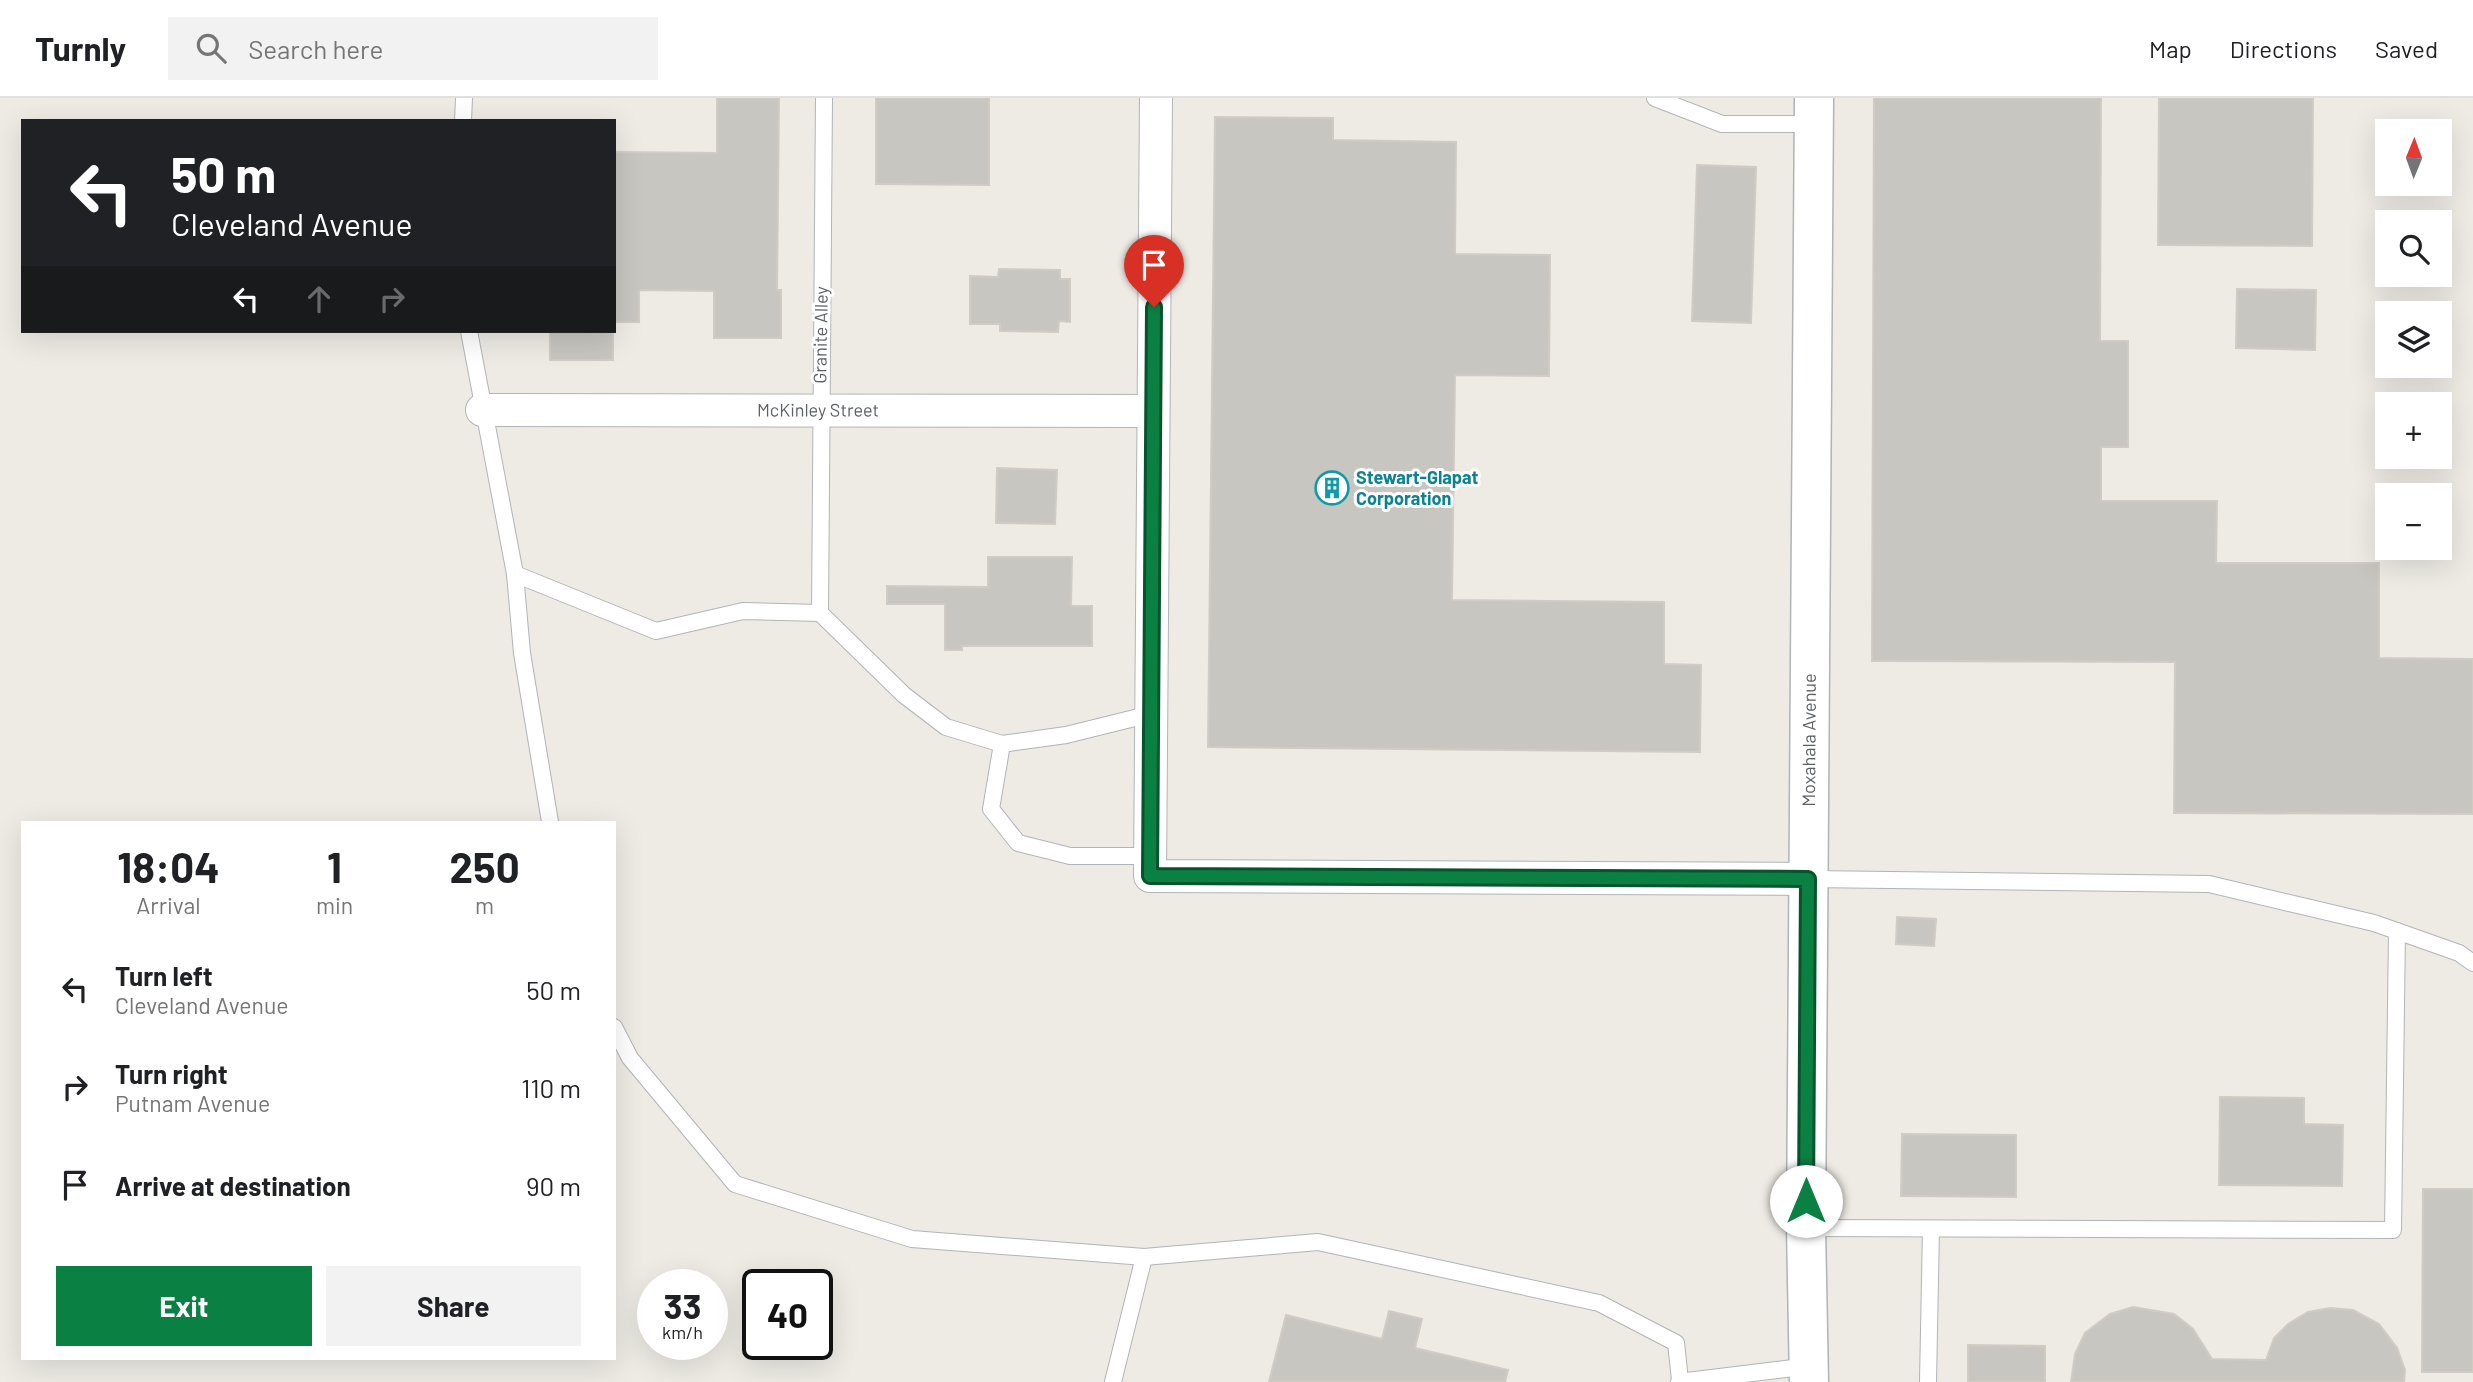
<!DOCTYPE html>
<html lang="en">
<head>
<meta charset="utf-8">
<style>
  :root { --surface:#fff; --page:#f2f2f2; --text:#202124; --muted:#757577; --line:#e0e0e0; --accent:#0b8043 }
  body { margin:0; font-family:Barlow,sans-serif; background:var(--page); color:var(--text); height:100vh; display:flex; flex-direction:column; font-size:26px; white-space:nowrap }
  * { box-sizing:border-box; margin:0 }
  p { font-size:23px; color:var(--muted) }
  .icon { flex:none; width:38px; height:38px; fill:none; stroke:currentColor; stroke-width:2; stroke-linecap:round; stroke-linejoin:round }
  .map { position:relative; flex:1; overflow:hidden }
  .details { position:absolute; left:21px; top:723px; width:595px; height:539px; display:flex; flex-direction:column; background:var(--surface); border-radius:0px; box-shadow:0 7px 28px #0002 }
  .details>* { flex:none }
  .banner { position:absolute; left:21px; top:21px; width:595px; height:214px; border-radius:0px; box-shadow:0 7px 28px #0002; background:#202124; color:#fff; overflow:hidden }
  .needle { width:46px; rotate:1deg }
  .controls { position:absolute; left:2375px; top:21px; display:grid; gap:14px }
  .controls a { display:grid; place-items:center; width:77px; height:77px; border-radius:0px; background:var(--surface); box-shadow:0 7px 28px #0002; font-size:35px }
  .speed { position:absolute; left:637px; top:1171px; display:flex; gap:14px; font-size:35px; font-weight:700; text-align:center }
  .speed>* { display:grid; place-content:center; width:91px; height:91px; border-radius:50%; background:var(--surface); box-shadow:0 7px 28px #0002; line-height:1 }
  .speed small { font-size:18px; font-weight:400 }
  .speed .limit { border:4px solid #111; border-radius:10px; background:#fff; color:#111 }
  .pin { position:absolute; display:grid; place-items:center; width:60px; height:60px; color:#fff; margin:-72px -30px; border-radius:50% 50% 50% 0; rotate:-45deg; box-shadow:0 0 7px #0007 }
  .pin .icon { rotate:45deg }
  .me { position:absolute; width:77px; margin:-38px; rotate:0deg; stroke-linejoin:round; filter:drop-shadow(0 0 5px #0008) }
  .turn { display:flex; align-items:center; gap:24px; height:147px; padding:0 35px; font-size:32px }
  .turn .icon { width:91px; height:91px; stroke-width:2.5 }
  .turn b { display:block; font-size:49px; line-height:60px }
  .lanes { display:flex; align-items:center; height:66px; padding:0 35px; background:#0003; justify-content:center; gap:35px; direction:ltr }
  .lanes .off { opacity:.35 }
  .eta { display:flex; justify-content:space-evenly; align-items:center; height:119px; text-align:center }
  .eta b { font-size:42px; font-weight:700; line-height:49px }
  .action { display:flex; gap:14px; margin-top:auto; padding:14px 35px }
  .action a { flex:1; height:80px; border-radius:0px; background:var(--accent); color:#fff; font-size:28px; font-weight:700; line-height:80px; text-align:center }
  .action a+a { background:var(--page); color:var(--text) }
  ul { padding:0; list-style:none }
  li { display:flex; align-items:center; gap:21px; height:98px; padding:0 35px }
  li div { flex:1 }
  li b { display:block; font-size:26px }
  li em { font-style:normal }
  header { display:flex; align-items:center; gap:42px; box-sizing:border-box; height:98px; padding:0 35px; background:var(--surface); border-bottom:2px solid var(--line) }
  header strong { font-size:33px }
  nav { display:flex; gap:38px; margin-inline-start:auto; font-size:24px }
  .search { width:490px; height:63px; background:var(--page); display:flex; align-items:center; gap:18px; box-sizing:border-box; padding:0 24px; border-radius:0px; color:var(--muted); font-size:26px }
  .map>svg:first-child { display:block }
</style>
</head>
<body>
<header>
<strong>Turnly</strong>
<div class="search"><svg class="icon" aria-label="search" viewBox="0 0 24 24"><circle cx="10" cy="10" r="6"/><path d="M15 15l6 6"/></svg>Search here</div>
<nav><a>Map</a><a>Directions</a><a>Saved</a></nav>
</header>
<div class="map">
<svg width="2473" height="1284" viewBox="0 0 2473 1284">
  <rect width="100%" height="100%" fill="#edebe4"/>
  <g fill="#c8c6c0" stroke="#d1ccc3" stroke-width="2">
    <polygon points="717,0 779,0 777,192 781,192 781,240 714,240 714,193 639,192 639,224 614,224 614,54 717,55"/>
    <polygon points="876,0 989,0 989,87 876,86"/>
    <polygon points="1874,0 2101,0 2100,243 2128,243 2128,349 2101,349 2101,403 2217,403 2216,465 2379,465 2379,560 2473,561 2473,716 2174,715 2175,564 1872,563"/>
    <polygon points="2159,0 2313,0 2312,148 2158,147"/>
    <polygon points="1215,19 1333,20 1333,42 1456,44 1455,156 1550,157 1549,278 1455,277 1452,502 1664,504 1664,566 1701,567 1700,654 1208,649"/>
    <polygon points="1697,67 1756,69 1751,225 1692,223"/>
    <polygon points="999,171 1060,172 1060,181 1070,181 1070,224 1059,223 1058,234 1000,233 1000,226 970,226 970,178 998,179"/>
    <polygon points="2237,191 2316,192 2315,252 2236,250"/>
    <rect x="550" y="233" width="63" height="29"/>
    <polygon points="997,370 1057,372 1055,426 996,425"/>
    <polygon points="988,459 1072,459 1071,508 1092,508 1092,548 962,548 962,552 945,552 945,506 887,506 887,488 988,489"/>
    <polygon points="1897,819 1936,821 1934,848 1896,846"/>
    <polygon points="2220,999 2304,1000 2304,1026 2343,1027 2342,1088 2219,1087"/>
    <polygon points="1902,1036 2016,1037 2016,1099 1901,1098"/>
    <polygon points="2423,1091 2473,1091 2473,1274 2422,1274"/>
    <polygon points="2133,1209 2174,1216 2193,1231 2212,1261 2266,1262 2274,1240 2288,1226 2308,1214 2330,1210 2353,1212 2379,1226 2397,1250 2405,1272 2404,1284 2071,1284 2075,1256 2085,1235 2110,1216"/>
    <polygon points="1389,1213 1422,1221 1415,1250 1508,1272 1505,1284 1269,1284 1286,1217 1382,1241"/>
    <polygon points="1968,1247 2045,1248 2045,1284 1968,1284"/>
  </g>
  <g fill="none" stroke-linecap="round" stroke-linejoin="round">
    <defs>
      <g id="lane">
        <polyline points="1655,0 1722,26 1814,26"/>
        <polyline points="463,23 464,0"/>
        <polyline points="469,233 515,476 522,555 550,724"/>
        <polyline points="515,476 656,533 743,513 820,515 904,597 946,629 1002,646 1066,637 1151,616"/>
        <polyline points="820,515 824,0"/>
        <polyline points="1002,646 991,711 1018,745 1070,758 1151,758"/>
        <polyline points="1808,781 2209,786 2374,825 2459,855 2473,865"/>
        <polyline points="614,929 630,960 735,1086 912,1141 1144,1159 1318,1144 1599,1205 1676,1245 1680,1282"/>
        <polyline points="1806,1130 2393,1132 2397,833"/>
        <polyline points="1113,1284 1144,1159"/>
        <polyline points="1679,1284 1810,1268"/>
        <polyline points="1928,1284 1931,1131"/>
      </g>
      <g id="street">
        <polyline points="1156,0 1150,778 1808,781"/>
        <path id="s1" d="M482,312L1153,313"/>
      </g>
      <g id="secondary">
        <path id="s2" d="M1809,1284L1806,1130L1814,0"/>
      </g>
    </defs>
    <use href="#lane" stroke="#b1b4b8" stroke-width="18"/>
    <use href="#street" stroke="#b1b4b8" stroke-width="34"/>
    <use href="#secondary" stroke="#b0b3b7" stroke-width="41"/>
    <use href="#lane" stroke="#fff" stroke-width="16"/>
    <use href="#street" stroke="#fff" stroke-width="32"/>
    <use href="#secondary" stroke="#fff" stroke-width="38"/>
  </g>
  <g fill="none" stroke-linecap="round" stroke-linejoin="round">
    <defs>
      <polyline id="route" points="1154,209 1150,778 1808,781 1806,1103"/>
    </defs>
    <use href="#route" stroke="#07532c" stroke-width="18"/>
    <use href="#route" stroke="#0b8043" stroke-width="12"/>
  </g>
  <defs>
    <symbol id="building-ring" viewBox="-11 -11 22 22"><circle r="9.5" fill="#fff" stroke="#0f9aa8" stroke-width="1.5"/><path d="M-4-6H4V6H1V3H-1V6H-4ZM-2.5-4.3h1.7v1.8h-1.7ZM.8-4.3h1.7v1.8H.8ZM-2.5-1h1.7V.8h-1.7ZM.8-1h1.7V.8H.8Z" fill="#0f9aa8"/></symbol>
  </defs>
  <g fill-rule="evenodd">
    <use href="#building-ring" x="1313" y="371" width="38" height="38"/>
  </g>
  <g text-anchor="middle" stroke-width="6" stroke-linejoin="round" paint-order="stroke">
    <g font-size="18" fill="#5c5f63" stroke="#fff">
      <text transform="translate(821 237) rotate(-89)" y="6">Granite Alley</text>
      <text dy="6" stroke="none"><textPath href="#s1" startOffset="336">McKinley Street</textPath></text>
      <text dy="6" stroke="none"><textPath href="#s2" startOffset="642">Moxahala Avenue</textPath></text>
    </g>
    <g font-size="18" font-weight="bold" fill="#0d838f" stroke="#fff" text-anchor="start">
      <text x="1356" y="386">Stewart-Glapat<tspan x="1356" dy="21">Corporation</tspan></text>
    </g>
  </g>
</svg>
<div class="controls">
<a><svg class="needle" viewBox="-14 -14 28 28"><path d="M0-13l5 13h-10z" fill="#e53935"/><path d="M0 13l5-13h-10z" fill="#757577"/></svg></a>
<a><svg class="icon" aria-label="search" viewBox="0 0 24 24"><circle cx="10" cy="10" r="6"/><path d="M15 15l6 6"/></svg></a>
<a><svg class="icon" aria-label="layers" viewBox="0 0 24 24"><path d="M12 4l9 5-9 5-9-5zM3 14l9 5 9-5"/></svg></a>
<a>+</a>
<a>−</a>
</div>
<div class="speed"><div>33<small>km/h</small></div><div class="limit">40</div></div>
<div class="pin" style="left:1154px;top:209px;background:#d93025"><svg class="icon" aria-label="arrive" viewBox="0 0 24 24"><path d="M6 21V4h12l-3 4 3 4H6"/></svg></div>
<svg class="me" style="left:1806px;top:1103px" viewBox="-20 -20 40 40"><circle r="19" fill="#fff"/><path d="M0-13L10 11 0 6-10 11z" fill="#0b8043"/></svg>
<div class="banner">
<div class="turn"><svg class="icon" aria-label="left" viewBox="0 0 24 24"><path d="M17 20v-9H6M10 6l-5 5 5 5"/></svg><div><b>50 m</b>Cleveland Avenue</div></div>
<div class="lanes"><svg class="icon" aria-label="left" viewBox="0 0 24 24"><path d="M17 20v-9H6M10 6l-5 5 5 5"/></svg><svg class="icon off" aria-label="ahead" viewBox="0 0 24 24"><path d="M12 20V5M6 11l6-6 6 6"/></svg><svg class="icon off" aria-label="right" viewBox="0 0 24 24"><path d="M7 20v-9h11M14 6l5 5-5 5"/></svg></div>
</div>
<section class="details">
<div class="eta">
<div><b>18:04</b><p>Arrival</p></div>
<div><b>1</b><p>min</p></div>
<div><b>250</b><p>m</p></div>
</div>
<ul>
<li><svg class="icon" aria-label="left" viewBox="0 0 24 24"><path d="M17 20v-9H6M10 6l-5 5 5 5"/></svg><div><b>Turn left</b><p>Cleveland Avenue</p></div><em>50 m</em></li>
<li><svg class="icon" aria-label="right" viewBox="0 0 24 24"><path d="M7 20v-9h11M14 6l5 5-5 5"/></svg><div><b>Turn right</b><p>Putnam Avenue</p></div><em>110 m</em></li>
<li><svg class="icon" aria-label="arrive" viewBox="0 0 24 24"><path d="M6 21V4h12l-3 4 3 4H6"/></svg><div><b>Arrive at destination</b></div><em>90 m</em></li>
</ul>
<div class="action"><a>Exit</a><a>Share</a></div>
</section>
</div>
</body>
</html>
